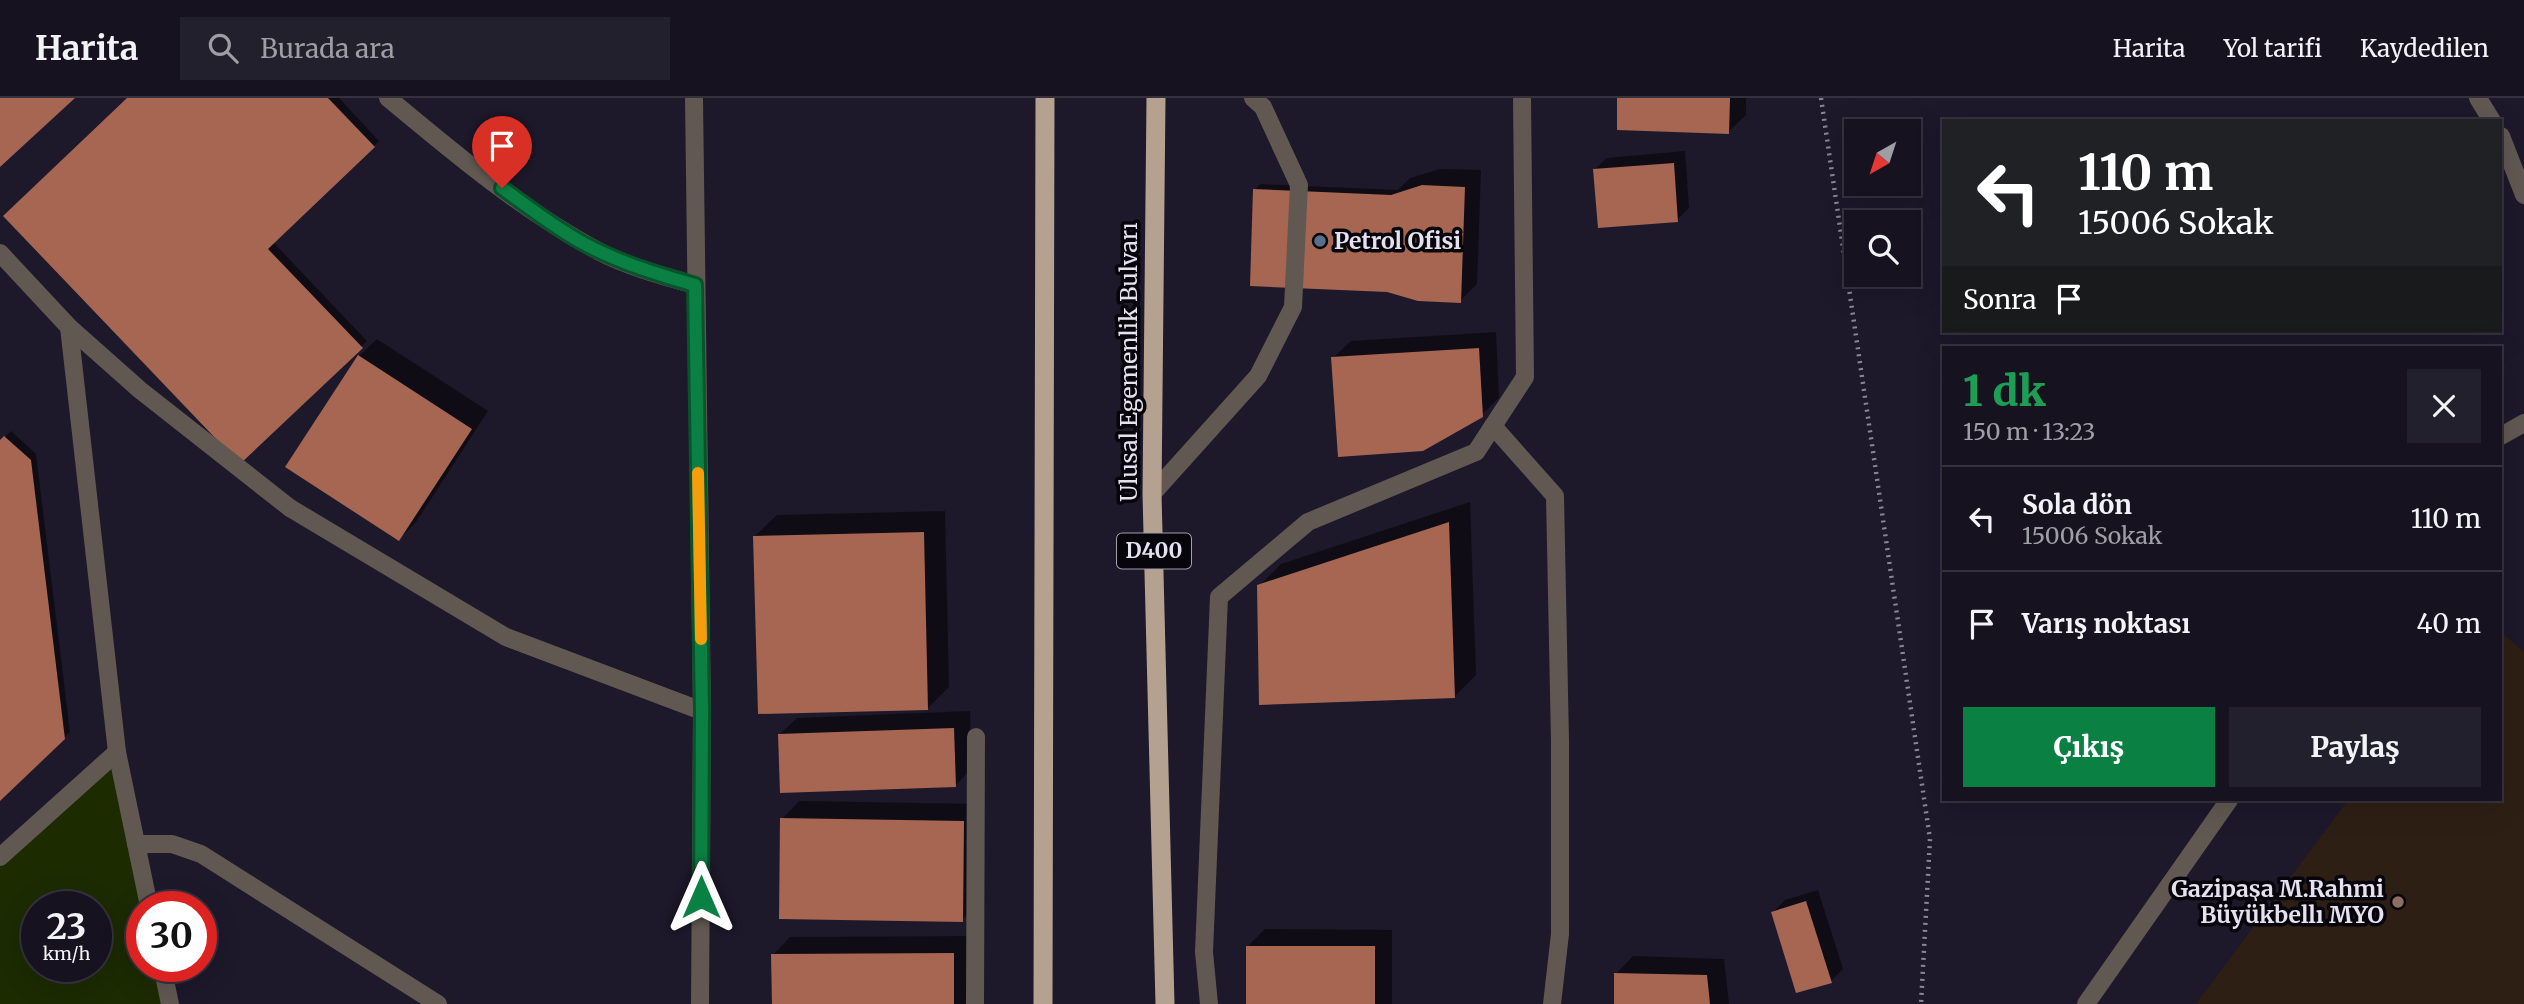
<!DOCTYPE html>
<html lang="tr">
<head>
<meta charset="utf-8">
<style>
  :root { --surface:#161220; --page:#23202d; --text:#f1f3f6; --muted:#9e9ea5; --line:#35323e; --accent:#0b8043 }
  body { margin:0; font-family:Merriweather,serif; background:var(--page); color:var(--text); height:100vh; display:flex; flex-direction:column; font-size:26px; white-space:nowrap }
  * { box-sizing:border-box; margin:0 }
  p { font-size:23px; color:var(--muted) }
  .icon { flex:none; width:38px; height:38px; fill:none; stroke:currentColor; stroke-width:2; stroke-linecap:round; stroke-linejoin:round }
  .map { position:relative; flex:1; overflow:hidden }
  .side { position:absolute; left:1942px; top:248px; width:560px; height:455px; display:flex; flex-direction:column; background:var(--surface); border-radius:0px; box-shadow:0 7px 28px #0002,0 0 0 2px var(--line) }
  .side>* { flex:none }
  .top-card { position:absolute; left:1942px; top:21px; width:560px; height:214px; border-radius:0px; box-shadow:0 7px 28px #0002,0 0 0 2px var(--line); background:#202124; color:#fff; overflow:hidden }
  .needle { width:46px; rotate:219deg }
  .buttons { position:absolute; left:1844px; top:21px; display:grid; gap:14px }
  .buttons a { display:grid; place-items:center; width:77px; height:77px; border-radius:0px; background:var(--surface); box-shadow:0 7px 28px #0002,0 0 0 2px var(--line); font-size:35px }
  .speed { position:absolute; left:21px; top:793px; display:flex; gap:14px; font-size:35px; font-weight:700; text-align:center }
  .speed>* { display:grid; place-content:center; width:91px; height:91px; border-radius:50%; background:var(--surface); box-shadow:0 7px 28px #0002,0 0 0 2px var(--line); line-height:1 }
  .speed small { font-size:18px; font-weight:400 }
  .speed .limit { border:10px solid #d22; background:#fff; color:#111 }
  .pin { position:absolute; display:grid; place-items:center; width:60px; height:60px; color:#fff; margin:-72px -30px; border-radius:50% 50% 50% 0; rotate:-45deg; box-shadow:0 0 7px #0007 }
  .pin .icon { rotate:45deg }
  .me { position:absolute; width:77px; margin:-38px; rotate:0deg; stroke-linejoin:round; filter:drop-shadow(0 0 5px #0008) }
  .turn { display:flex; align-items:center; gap:24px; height:147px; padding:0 21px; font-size:32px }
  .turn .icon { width:91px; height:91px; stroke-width:2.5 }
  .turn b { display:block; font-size:49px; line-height:60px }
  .then { display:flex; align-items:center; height:66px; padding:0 21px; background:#0003; gap:14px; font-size:26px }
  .round { display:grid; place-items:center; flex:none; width:74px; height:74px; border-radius:0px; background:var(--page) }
  .overview { display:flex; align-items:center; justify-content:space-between; height:119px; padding:0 21px }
  h1 { font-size:42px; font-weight:800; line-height:52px; color:#1e9e55 }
  .cta { display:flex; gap:14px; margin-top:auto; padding:14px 21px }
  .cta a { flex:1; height:80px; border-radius:0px; background:var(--accent); color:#fff; font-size:28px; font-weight:800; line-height:80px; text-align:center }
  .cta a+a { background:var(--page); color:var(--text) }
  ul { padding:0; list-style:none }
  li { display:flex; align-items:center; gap:21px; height:105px; padding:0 21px; border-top:2px solid var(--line) }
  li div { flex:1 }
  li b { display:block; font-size:26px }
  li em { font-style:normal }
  header { display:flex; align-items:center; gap:42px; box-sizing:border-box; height:98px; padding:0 35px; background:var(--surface); border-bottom:2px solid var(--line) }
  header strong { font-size:33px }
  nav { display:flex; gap:38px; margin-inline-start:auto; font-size:24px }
  .search { width:490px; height:63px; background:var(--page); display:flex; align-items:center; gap:18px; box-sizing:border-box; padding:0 24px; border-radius:0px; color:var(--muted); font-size:26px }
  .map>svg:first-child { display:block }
</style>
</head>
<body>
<header>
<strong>Harita</strong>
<div class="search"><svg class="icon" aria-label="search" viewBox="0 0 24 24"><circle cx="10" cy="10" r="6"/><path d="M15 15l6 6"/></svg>Burada ara</div>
<nav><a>Harita</a><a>Yol tarifi</a><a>Kaydedilen</a></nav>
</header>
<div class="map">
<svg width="2524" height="906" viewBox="0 0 2524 906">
  <rect width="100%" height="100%" fill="#1d182a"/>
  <polygon fill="#2d1f14" points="2501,534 2524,554 2524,906 2196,906 2348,702 2501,702"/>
  <path fill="#1c2b00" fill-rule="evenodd" d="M117,654L142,808V868H162L170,906H0V760ZM37,808H96V868H37Z"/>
  <g fill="#0007">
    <polygon points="129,0 339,0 379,43 273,144 367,243 240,363"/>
    <polygon points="1619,0 1746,0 1746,17 1728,34"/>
    <polygon points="1685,53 1689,110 1677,122 1594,72 1607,60"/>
    <polygon points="1440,71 1481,72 1477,186 1460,203 1255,92 1260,86 1398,92 1410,80"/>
    <polygon points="1496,234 1499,300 1481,317 1333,260 1351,243"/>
    <polygon points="377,241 488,313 416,424 399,441 287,368 359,258"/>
    <polygon points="11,333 36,356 70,634 0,701 0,344"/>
    <polygon points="1470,404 1476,577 1454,599 1259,488 1281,466"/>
    <polygon points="945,413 949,589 927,611 755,438 777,417"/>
    <polygon points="970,613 972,670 955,688 779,637 797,620"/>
    <polygon points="799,703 981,706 980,804 962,822 782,721"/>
    <polygon points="1818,792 1843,871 1831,883 1773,814 1785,802"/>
    <polygon points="1265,831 1392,832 1392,906 1248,906 1247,849"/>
    <polygon points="970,838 971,906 773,906 773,857 790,839"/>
    <polygon points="1633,858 1724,861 1729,906 1615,906 1616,876"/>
  </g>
  <g fill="#a66651">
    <polygon points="0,0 75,0 0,69"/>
    <polygon points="127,0 328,0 375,49 268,151 363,250 240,366 3,118"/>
    <polygon points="1617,0 1730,0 1729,36 1617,32"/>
    <polygon points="1674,65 1678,124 1598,130 1593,71"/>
    <polygon points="1422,87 1465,89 1461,205 1418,203 1387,194 1250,188 1253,91 1391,97"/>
    <polygon points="1479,250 1483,319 1423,353 1338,359 1331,259"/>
    <polygon points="358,257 472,331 399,443 285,369"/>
    <polygon points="4,338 31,362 65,641 0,703 0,342"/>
    <polygon points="1449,424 1455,600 1259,607 1257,487"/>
    <polygon points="924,434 928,612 758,616 753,438"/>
    <polygon points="954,630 956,689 780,695 778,636"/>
    <polygon points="780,720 964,723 963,824 779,821"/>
    <polygon points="1806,803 1832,885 1796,895 1771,814"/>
    <rect x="1246" y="848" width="129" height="58"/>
    <polygon points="954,855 954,906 772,906 771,856"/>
    <polygon points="1614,875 1707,877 1710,906 1614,906"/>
  </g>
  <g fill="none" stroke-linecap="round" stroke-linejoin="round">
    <polyline stroke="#8a8695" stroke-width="4.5" stroke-dasharray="2 5" stroke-linecap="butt" points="1821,0 1930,741 1921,906"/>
    <g stroke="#605851" stroke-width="18">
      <polyline points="1493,328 1555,398 1560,643 1560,836 1552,906"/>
      <polyline points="1152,396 1258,278 1293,209 1299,87 1263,9 1253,0"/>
      <polyline points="290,410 506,539 702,613"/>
      <polyline points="1209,906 1204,854 1219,499 1308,424 1476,354 1525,279 1522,0"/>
    </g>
    <g stroke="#605851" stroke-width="18">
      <path d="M388,0C455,56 523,113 600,154C629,169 663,178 695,187"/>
      <polyline points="694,0 702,613 700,906"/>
      <polyline points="2478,0 2492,23"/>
      <polyline points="2501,38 2524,97"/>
      <polyline points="0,155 69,229 140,292 290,410"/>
      <polyline points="69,229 117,654 149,808"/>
      <polyline points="2501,338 2524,325"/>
      <polyline points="136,746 172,746 201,756 438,906"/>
      <polyline points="0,759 117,654"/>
      <polyline points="162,868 170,906"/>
      <polyline points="975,906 976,639"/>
      <polyline points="2086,906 2229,702"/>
    </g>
    <g stroke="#b5a190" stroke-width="19">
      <polyline points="1156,0 1152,396 1165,906"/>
      <polyline points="1043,906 1045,0"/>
    </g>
  </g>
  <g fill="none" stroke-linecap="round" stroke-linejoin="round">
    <defs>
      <path id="route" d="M502,90C534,113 567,139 603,155C633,169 664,178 695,187L702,613L701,799"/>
    </defs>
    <use href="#route" stroke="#07532c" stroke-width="18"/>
    <use href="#route" stroke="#0b8043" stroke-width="12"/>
    <polyline stroke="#f59e0b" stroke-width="12" points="698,375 701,541"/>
  </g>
  <circle fill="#5c6f8a" stroke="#07050c" stroke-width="2.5" cx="1320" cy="143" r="7"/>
  <circle fill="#8d6e63" stroke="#07050c" stroke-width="2.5" cx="2398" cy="804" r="7"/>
  <g text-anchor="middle" stroke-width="7" stroke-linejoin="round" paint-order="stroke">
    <rect fill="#07050c" stroke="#a29faa" stroke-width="2" x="1117" y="435.5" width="74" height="35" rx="5"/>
    <g font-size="21" font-weight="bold" fill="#e5e1ee">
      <text x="1154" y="460">D400</text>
    </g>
    <g font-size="23" font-weight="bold" fill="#e5e1ee" stroke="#07050c" text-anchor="start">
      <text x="1334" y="151">Petrol Ofisi</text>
      <text x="2384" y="799" text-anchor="end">Gazipaşa M.Rahmi<tspan x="2384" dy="26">Büyükbellı MYO</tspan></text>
    </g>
    <g font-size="23" fill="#e5e1ee" stroke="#07050c">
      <text transform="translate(1129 264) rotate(-90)" y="8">Ulusal Egemenlik Bulvarı</text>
    </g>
  </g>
</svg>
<div class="buttons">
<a><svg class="needle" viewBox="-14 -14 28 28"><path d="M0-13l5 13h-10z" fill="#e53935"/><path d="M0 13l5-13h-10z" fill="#9e9ea5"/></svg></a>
<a><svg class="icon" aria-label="search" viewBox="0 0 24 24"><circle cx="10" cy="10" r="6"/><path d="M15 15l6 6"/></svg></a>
</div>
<div class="speed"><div>23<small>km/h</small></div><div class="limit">30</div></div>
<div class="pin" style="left:502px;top:90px;background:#d93025"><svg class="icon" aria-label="arrive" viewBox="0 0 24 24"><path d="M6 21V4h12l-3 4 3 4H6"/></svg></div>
<svg class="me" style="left:701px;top:799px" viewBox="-20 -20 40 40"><path d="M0-17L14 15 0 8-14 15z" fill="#0b8043" stroke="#fff" stroke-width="4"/></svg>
<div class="top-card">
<div class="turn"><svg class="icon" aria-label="left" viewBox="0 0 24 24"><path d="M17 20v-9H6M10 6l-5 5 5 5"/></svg><div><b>110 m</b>15006 Sokak</div></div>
<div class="then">Sonra<svg class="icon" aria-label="arrive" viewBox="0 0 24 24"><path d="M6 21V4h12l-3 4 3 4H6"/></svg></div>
</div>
<section class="side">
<div class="overview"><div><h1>1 dk</h1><p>150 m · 13:23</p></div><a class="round"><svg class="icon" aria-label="close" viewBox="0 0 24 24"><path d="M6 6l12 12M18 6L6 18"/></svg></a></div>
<ul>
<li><svg class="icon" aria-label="left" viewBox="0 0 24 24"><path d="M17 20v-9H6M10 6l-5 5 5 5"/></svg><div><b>Sola dön</b><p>15006 Sokak</p></div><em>110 m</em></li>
<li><svg class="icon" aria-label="arrive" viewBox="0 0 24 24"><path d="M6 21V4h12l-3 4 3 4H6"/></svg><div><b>Varış noktası</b></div><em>40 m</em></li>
</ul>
<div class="cta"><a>Çıkış</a><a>Paylaş</a></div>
</section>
</div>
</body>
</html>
